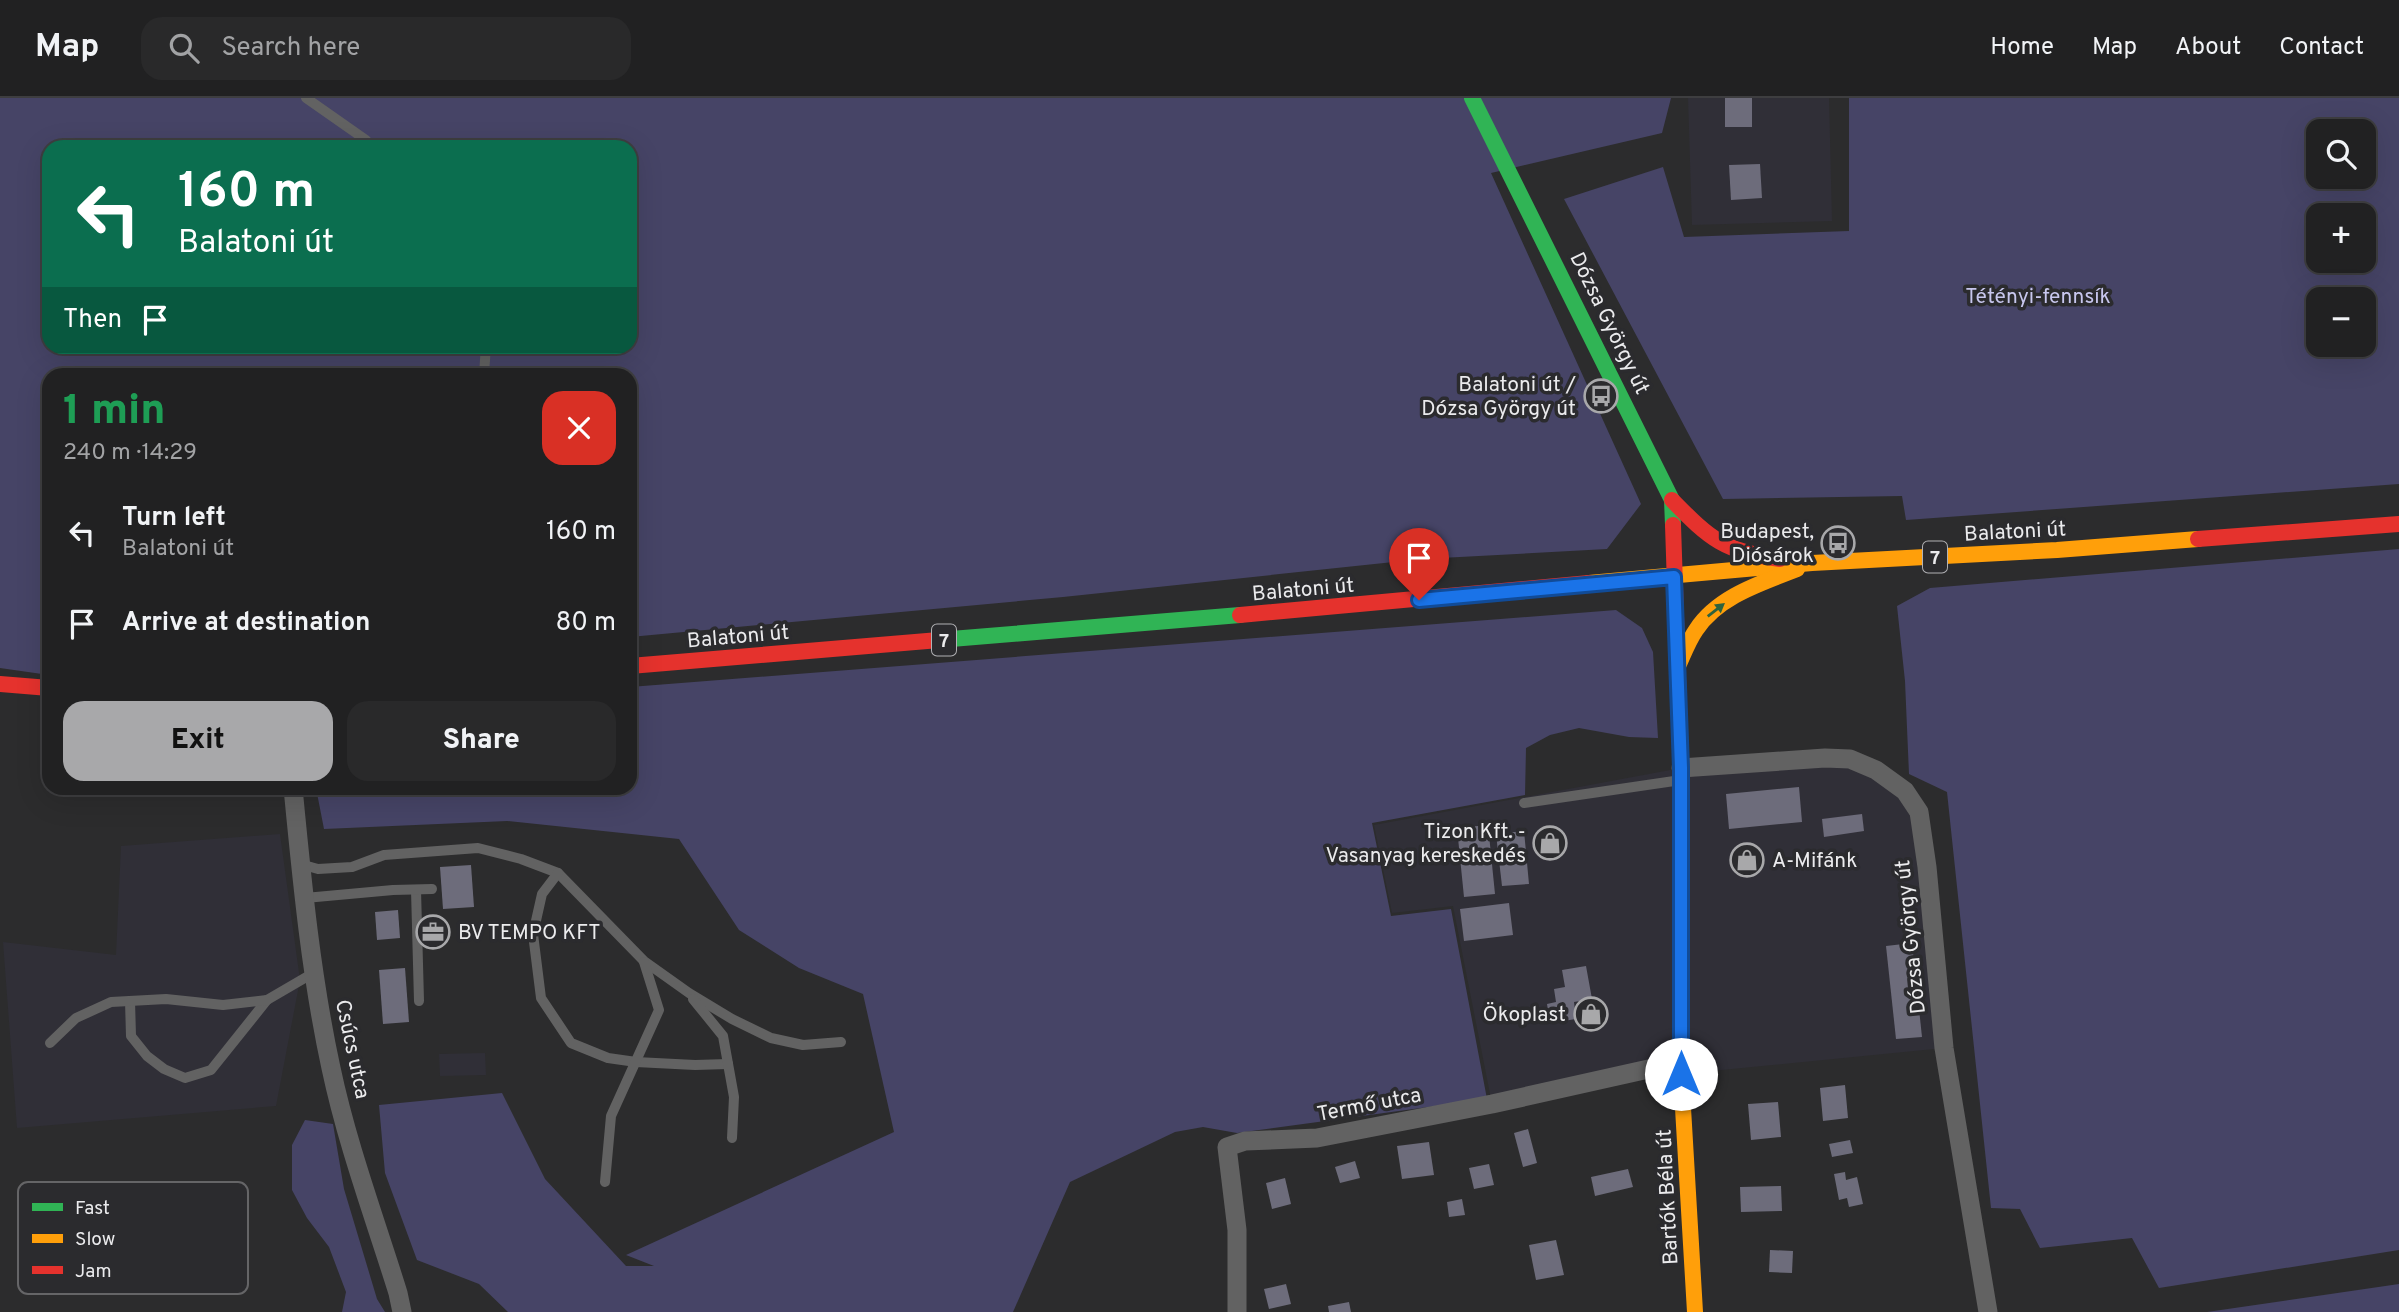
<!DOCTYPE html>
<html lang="en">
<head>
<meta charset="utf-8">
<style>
  :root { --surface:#212122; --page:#29292a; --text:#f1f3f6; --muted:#a2a3a5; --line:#3e3e40; --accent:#a8a8aa }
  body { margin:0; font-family:Overpass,sans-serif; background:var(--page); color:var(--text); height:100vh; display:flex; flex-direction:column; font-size:26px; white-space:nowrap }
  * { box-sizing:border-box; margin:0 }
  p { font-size:23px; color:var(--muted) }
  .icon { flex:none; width:38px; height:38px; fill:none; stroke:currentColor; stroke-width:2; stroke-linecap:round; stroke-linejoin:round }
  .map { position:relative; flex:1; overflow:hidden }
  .side { position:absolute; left:42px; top:270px; width:595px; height:427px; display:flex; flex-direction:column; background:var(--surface); border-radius:21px; box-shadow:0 7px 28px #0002,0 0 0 2px var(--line) }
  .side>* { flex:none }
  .hud { position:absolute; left:42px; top:42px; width:595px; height:214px; border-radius:21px; box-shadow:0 7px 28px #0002,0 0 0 2px var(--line); background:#0b6e4f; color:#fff; overflow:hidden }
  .controls { position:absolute; left:2306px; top:21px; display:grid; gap:14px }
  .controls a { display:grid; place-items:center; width:70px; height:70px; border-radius:14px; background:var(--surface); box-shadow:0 7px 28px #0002,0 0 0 2px var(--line); font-size:35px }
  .pin { position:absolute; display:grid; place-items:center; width:60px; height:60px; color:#fff; margin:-72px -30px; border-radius:50% 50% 50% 0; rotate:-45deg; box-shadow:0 0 7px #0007 }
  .pin .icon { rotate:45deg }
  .me { position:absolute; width:77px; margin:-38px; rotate:0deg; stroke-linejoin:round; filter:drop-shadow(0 0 5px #0008) }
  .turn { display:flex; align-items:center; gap:24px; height:147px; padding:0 21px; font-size:32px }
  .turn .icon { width:91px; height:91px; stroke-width:2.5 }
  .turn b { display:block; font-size:49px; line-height:60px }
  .then { display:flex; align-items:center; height:66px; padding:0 21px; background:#0003; gap:14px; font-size:26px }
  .round { display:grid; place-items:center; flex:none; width:74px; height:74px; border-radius:21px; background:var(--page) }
  .summary { display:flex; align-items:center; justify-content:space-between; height:119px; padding:0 21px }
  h1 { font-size:42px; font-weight:800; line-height:52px; color:#1e9e55 }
  .action { display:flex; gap:14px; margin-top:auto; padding:14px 21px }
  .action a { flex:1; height:80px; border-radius:21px; background:var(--accent); color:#111; font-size:28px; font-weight:800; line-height:80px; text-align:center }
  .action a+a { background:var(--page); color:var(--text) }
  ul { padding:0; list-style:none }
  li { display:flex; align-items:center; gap:21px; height:91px; padding:0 21px }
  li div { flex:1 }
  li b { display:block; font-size:26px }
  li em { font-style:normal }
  header { display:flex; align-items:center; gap:42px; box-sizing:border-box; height:98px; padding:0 35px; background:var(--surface); border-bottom:2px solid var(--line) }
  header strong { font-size:33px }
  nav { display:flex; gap:38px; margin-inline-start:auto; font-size:24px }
  .search { width:490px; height:63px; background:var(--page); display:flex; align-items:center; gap:18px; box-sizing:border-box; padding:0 24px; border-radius:21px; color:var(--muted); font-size:26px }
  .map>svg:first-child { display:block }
</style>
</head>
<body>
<header>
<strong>Map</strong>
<div class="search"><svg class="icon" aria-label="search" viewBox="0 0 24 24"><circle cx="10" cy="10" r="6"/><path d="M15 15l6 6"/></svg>Search here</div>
<nav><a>Home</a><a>Map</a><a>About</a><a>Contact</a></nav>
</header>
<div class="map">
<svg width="2399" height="1214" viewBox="0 0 2399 1214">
  <rect width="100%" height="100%" fill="#2c2c2d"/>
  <g fill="#302f37">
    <polygon points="1688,0 1829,0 1832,123 1692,127"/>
    <polygon points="1850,661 1919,714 1944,950 1681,976 1653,970 1492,1006 1453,808 1392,815 1374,727 1681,670"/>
    <polygon points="280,736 300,882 276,1008 17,1030 3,844 116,857 121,748"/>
    <polygon points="485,955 486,977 440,978 439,956"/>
  </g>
  <g fill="#464466" fill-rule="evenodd">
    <path d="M0,0H1671L1662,35L1491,75L1641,406L1607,451L1422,461L1063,499L630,539V276H49V577L0,570ZM49,49H630V248H49Z"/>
    <path d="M1849,0H2399V386L1906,422L1902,398L1723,401L1564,101L1663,69L1684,139L1849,133ZM2319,33H2364V79H2319ZM2319,117H2364V163H2319ZM2364,201V247H2319V201Z"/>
    <polygon points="2399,451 2399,1152 2159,1190 2132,1140 2040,1150 2020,1111 1991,1110 1947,694 1909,676 1905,583 1897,508 1930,490"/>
    <polygon points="1616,512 1642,530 1653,554 1658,640 1629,639 1579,630 1550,637 1526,650 1525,697 1372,725 1391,818 1451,811 1487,1001 1237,1035 1203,1029 1175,1034 1070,1084 1013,1214 508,1214 479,1186 417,1162 385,1075 379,1007 502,995 545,1081 626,1168 654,1168 626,1157 894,1034 863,896 799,870 739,832 679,741 507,723 324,731 316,690 630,690 630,589"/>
    <polygon points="305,1022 333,1026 344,1091 377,1201 385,1214 342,1214 346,1194 329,1149 307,1120 292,1092 292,1047"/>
    <polygon points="2399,1186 2399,1214 2207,1214"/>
  </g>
  <g fill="#6d6c7b">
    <rect x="1725" y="0" width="27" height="29"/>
    <polygon points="1760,66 1762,100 1731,102 1729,67"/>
    <polygon points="1799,689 1802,724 1729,731 1726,696"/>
    <polygon points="1862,716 1864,733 1824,739 1822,721"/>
    <polygon points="1488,727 1495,796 1464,799 1457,730"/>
    <polygon points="1524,733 1529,786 1502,788 1496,736"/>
    <polygon points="471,767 474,809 443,811 440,769"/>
    <polygon points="1509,805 1513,837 1464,843 1460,811"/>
    <polygon points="398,812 400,840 377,842 375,814"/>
    <polygon points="1912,845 1922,939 1896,941 1886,848"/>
    <polygon points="1586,868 1592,901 1574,904 1576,921 1550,925 1547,906 1556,904 1554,891 1565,889 1562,872"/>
    <polygon points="405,870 409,924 383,926 379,872"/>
    <polygon points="1845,987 1848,1020 1823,1023 1820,990"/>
    <polygon points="1778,1004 1781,1039 1751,1042 1748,1006"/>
    <polygon points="1528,1031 1537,1065 1523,1069 1514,1035"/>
    <polygon points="1850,1042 1853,1055 1832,1059 1829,1046"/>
    <polygon points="1429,1044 1434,1077 1402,1081 1397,1048"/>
    <polygon points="1355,1063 1360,1080 1340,1085 1335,1069"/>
    <polygon points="1489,1066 1494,1087 1474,1091 1469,1070"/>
    <polygon points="1628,1071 1633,1089 1595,1098 1591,1079"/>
    <polygon points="1845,1074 1846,1082 1857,1079 1863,1106 1849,1109 1847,1100 1839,1102 1834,1076"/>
    <polygon points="1285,1080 1291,1106 1272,1111 1266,1085"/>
    <polygon points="1781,1088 1782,1113 1741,1114 1740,1089"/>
    <polygon points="1462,1101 1465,1117 1449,1119 1447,1104"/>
    <polygon points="1556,1142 1564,1177 1536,1182 1529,1147"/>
    <polygon points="1770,1152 1793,1153 1792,1175 1769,1174"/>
    <polygon points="1286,1186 1291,1206 1269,1211 1264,1191"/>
    <polygon points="1349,1204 1351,1214 1329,1214 1328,1208"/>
  </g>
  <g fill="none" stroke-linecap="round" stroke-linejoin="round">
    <g stroke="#626262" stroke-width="10">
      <polyline points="306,0 366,42 370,49"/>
      <polyline points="484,276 486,248"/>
      <polyline points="1524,705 1681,682"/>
      <polyline points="300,766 318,771 352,769 384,757 478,750 521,761 558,775 644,863 689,895 732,921 771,940 803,947 841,944"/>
      <polyline points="558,775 542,796 533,836 541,900 571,945 608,960 636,964 695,967 728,966"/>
      <polyline points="416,792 419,903"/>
      <polyline points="305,800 393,792 432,791"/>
      <polyline points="693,901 723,938 734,999 732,1040"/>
      <polyline points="130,903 131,938 147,958 164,971 185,980 211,972 267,902"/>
      <polyline points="50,945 76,920 111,904 166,901 223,907 267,902 315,874"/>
      <polyline points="605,1084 611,1018 659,912 644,864"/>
    </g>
    <g stroke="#626262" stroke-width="19">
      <polyline points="1681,670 1825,660 1850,661 1876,672 1905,693 1919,714 1927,769 1944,950 1988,1214"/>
      <path d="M293,690C302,783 311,878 331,970C347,1046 375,1121 398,1195L402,1214"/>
      <polyline points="1237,1214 1237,1132 1227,1049 1245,1043 1317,1040 1492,1006 1653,970 1681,976"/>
    </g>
    <g stroke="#30b455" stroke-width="16">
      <polyline points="1472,0 1672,402 1673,427"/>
      <polyline points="939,542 1240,517"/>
    </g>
    <g stroke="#ff9f0a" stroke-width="16">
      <polyline points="1589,485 1812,465 2057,452 2198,441"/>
      <path d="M1679,566C1684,555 1689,542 1696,532C1718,498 1762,485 1797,471"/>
      <polyline points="1681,853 1681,976 1695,1214"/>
    </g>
    <g stroke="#e5322d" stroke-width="16">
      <path d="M1672,402C1710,441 1725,454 1780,461"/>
      <polyline points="1673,427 1681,670 1681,853"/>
      <polyline points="2198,441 2399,426"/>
      <polyline points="1240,517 1589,485"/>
      <polyline points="630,568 939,542"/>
      <polyline points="0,586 49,590"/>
    </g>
  </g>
  <defs><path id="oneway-solid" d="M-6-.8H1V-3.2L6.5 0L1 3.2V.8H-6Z" transform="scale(1.75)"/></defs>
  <use fill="#2d623e" href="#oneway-solid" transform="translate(1716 512) rotate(-38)"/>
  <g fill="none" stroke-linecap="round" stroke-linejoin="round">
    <defs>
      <polyline id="route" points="1419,502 1674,479 1681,670 1681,976"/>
    </defs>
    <use href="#route" stroke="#114b97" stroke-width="18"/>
    <use href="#route" stroke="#1a73e8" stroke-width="12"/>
  </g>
  <defs>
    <symbol id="bus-ring" viewBox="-11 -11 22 22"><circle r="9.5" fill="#2b2b2e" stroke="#a8a8aa" stroke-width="1.5"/><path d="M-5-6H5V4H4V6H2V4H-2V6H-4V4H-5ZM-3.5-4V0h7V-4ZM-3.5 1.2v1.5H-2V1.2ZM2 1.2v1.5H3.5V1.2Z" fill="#a8a8aa"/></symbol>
    <symbol id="shop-ring" viewBox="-11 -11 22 22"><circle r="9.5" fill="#2b2b2e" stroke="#a8a8aa" stroke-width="1.5"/><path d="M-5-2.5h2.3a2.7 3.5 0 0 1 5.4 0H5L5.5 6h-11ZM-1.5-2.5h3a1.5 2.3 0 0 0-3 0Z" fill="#a8a8aa"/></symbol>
    <symbol id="office-ring" viewBox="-11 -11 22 22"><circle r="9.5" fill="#2b2b2e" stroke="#a8a8aa" stroke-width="1.5"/><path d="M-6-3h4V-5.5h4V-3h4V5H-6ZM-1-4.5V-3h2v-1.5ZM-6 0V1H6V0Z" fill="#a8a8aa"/></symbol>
  </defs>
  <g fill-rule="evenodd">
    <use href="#bus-ring" x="1582" y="279" width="38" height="38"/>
    <use href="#bus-ring" x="1819" y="426" width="38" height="38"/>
    <use href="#shop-ring" x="1531" y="726" width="38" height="38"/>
    <use href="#shop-ring" x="1728" y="743" width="38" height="38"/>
    <use href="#office-ring" x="414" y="815" width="38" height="38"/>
    <use href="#shop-ring" x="1572" y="897" width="38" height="38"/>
  </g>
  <g text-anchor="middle" stroke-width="7" stroke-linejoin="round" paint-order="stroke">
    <g fill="#2b2b2e" stroke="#b1b1b4" stroke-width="2">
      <rect x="1923" y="443.5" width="24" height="31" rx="5"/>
      <rect x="932" y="526.5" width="24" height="31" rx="5"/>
    </g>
    <g font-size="19" font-weight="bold" fill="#ebebed">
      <text x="1935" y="466">7</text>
      <text x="944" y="549">7</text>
    </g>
    <g font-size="21" fill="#c8c7ee" stroke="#2b2b2e">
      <text x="2038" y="205">Tétényi-fennsík</text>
    </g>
    <g font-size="21" fill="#ebebed" stroke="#2b2b2e">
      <text transform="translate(1610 225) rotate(64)" y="7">Dózsa György út</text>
      <text transform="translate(2015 433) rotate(-3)" y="7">Balatoni út</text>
      <text transform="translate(1303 491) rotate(-5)" y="7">Balatoni út</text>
      <text transform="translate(738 538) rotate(-5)" y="7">Balatoni út</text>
      <text transform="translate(1910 839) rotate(-96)" y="7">Dózsa György út</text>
      <text transform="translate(353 951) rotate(78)" y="7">Csúcs utca</text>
      <text transform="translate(1369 1006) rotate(-11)" y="7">Termő utca</text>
      <text transform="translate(1667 1099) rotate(-93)" y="7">Bartók Béla út</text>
    </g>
    <g font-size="21" fill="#ebebed" stroke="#2b2b2e" text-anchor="end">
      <text x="1576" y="293">Balatoni út /<tspan x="1576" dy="24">Dózsa György út</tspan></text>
      <text x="1814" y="440">Budapest,<tspan x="1814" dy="24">Diósárok</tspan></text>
      <text x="1526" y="740">Tizon Kft. -<tspan x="1526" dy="24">Vasanyag kereskedés</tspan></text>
      <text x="1772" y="769" text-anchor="start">A-Mifánk</text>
      <text x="458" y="841" text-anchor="start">BV TEMPO KFT</text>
      <text x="1566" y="923">Ökoplast</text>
    </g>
  </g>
  <rect x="18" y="1084" width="230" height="112" rx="10" fill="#2b2b2e" stroke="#656567" stroke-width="2"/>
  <rect x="32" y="1105" width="31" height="8" fill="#30b455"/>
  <rect x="32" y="1136" width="31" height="9" fill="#ff9f0a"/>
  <rect x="32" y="1168" width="31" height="8" fill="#e5322d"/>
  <g font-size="19" fill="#ebebed">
    <text x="75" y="1116">Fast</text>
    <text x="75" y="1147">Slow</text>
    <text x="75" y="1179">Jam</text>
  </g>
</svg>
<div class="controls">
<a><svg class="icon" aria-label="search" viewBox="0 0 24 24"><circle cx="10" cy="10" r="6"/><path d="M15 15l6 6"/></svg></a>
<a>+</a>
<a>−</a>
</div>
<div class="pin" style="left:1419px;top:502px;background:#d93025"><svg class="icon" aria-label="arrive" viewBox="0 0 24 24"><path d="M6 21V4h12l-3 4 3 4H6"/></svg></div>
<svg class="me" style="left:1681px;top:976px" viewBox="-20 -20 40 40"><circle r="19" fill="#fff"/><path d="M0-13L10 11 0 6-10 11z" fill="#1a73e8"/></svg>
<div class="hud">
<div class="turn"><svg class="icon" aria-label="left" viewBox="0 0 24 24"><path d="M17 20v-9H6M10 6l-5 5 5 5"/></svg><div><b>160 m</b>Balatoni út</div></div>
<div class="then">Then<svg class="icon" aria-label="arrive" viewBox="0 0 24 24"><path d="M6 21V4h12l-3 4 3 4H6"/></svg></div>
</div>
<section class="side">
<div class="summary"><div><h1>1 min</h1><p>240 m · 14:29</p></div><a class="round" style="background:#d93025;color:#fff"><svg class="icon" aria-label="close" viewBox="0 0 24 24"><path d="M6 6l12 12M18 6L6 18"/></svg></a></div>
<ul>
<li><svg class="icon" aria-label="left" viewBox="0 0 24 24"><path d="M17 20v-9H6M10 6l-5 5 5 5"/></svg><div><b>Turn left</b><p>Balatoni út</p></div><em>160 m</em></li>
<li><svg class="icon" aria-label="arrive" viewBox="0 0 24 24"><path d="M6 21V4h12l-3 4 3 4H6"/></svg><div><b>Arrive at destination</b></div><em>80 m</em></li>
</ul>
<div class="action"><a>Exit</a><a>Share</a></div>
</section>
</div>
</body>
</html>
